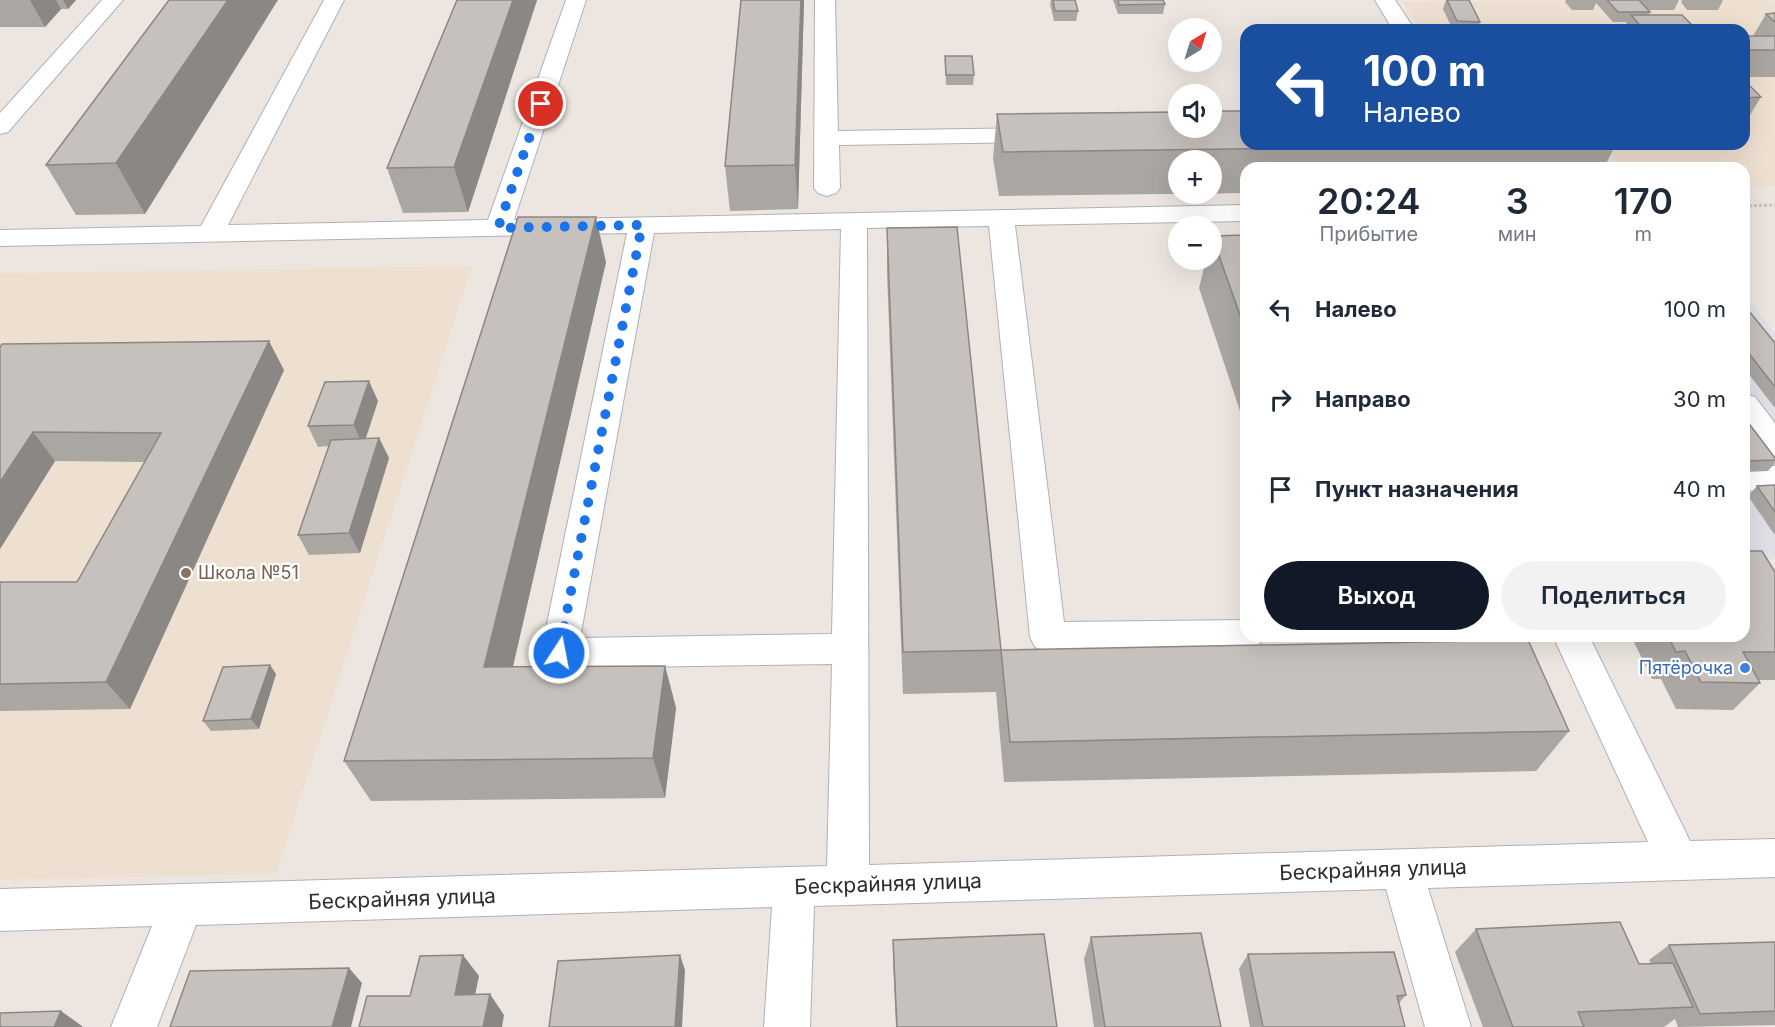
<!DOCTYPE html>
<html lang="ru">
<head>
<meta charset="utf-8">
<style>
  :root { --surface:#fff; --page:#f2f2f3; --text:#1f2937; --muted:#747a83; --accent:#111827 }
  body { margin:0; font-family:Inter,sans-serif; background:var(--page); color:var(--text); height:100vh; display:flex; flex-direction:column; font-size:22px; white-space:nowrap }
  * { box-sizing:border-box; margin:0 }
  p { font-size:20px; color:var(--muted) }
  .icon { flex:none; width:33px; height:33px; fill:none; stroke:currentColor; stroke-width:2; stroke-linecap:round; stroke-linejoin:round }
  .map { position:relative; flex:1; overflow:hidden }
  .sheet { position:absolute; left:1240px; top:162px; width:510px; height:480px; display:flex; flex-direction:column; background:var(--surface); border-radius:18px; box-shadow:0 6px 24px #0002 }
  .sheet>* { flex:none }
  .guide { position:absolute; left:1240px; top:24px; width:510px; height:126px; border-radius:18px; box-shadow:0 6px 24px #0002; background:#1a4fa0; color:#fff; overflow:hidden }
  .needle { width:39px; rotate:38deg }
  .buttons { position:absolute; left:1168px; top:18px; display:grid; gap:12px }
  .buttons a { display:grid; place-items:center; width:54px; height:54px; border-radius:50%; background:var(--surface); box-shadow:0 6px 24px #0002; font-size:30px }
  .pin { position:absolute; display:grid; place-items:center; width:51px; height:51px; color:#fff; margin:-26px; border:3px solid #fff; border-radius:50%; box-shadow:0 2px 6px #0007 }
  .me { position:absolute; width:66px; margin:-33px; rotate:11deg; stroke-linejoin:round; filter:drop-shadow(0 0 4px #0008) }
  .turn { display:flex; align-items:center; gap:21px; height:126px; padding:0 24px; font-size:27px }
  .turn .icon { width:78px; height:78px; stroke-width:2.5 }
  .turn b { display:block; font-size:42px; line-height:51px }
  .eta { display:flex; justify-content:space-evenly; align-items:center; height:102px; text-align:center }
  .eta b { font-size:36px; font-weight:600; line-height:42px }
  .action { display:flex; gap:12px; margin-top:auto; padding:12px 24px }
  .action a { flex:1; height:69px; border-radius:36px; background:var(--accent); color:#fff; font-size:24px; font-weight:600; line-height:69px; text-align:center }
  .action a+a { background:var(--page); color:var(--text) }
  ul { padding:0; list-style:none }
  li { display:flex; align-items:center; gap:18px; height:90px; padding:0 24px }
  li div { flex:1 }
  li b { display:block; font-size:22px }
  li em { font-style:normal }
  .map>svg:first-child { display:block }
</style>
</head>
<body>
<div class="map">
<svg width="1775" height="1027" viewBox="0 0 1775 1027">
  <rect width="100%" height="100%" fill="#ede6e0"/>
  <polygon fill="#e1e0e7" points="1744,294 1775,333 1775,558 1745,559"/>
  <g fill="#eee0d1">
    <polygon points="1764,0 1775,5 1775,186 1745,187 1744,168 1621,168 1602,144 1744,144 1744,30 1421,30 1403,2"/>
    <polygon points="472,266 276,874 0,880 0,273"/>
  </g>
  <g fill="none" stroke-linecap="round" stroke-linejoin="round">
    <defs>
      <g id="minor">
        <polygon points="102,0 123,0 8,132 0,134 0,113"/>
        <path d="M324,0H344L228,225L488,220L566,0H586L514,220L1246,205V221L1015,225L1064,622L1246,620V636H1263L1259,645L1246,650L1048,652L1035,647L1030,637L989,226L867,228L869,865L1648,842L1553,636H1589L1690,841L1775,839V877L1428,888L1471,1027H1425L1386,889L814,906L810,1027H764L772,907L196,925L157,1027H111L152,926L0,931V889L827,866L832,664L559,668L546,664L541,653L627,233L0,246V230L201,226ZM841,229L832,634L580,638L654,233Z"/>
        <polygon points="815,0 835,0 838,131 1041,128 1049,130 1053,135 1049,140 1041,142 839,145 840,188 836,193 827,196 818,193 814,188"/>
        <polygon points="1375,0 1395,0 1415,30 1393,30"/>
        <polygon points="1744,394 1755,397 1775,423 1775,457 1764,454 1744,427"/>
        <polygon points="1775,466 1775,490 1744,491 1744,467"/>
      </g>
    </defs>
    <use href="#minor" stroke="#adb1b8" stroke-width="2"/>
    <polyline stroke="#c4c4c4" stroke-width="3" stroke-dasharray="3 2" stroke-linecap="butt" points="1744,206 1775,205"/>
    <use href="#minor" fill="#fff" fill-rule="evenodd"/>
  </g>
  <g fill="#aaa6a2" fill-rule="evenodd">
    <polygon points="0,0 76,0 68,9 61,9 45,27 0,27"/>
    <polygon points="169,0 145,214 76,215 46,165"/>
    <polygon points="457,0 537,0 468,212 403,213 387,168"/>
    <polygon points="804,0 798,209 730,211 725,166"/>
    <polygon points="1051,0 1075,0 1078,11 1076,21 1054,21 1050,4"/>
    <polygon points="1113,0 1163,0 1165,4 1163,14 1118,14"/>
    <polygon points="1446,0 1469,0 1480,22 1477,30 1453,30 1443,9"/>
    <polygon points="1566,0 1679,0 1674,10 1648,10 1650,12 1644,30 1623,30 1627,22 1613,22 1596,3 1593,10 1572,10 1565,2"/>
    <polygon points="1682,0 1723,0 1718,10 1687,10 1681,2"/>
    <polygon points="1775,13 1775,77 1744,77 1744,36 1753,36 1766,14"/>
    <polygon points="945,56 974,75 973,85 946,85"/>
    <polygon points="1744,80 1761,97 1744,125"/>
    <path d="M997,114L1616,144L1604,168H1246V193L999,196L993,158ZM1179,160H1212V194H1179Z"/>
    <polygon points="887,228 1001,650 1569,731 1536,771 1004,782 996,692 903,694 887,273"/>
    <polygon points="1246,235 1246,429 1199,288 1206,260 1212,260 1212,236"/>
    <polygon points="606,262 513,667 665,666 676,708 665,798 371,801 344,761"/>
    <polygon points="1744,305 1775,343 1775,408 1744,368"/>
    <polygon points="0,347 284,370 130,709 0,711 0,582 77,582 145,462 55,461 0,549"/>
    <polygon points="378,401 366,438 379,438 389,458 360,553 309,555 298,535 329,446 318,447 308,426"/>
    <polygon points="1744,417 1775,458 1775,463 1768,471 1744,472"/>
    <polygon points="1775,485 1775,534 1774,534 1748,496 1757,486"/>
    <polygon points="1775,572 1775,680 1758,680 1760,683 1733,710 1676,709 1661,679 1652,679 1631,636 1744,636"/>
    <polygon points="276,674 259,729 211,731 203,721"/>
    <polygon points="1476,929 1639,964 1651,964 1649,960 1669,945 1775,942 1775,1025 1678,1027 1675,1019 1664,1027 1483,1027 1455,952"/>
    <polygon points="1091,937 1221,1027 1094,1027 1084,959"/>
    <polygon points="893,940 1057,1027 896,1027 893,962"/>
    <polygon points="1248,954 1406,995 1399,1003 1405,1027 1250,1027 1239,969"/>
  </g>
  <g fill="#8b8784">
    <polygon points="30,0 56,0 61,9 45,27"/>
    <polygon points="63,0 76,0 68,9"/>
    <polygon points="228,0 278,0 145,214 116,163"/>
    <polygon points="513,0 537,0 468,212 454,167"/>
    <polygon points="801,0 804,0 798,209 795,165"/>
    <polygon points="596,217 606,262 503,709 484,667"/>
    <polygon points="269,341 284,370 130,709 106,682"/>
    <polygon points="369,381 378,401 363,446 354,425"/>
    <polygon points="33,432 55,461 0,549 0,482"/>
    <polygon points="379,438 389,458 360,553 349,533"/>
    <polygon points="270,665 276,674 259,729 251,719"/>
    <polygon points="665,666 676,708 665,798 653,758"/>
    <polygon points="463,955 479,976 471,1015 455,995"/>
    <polygon points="680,955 685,970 682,1027 675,1027"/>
    <polygon points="349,968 362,983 351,1027 332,1027"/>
    <polygon points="490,994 504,1015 502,1027 483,1027"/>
    <polygon points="61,1011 82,1026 82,1027 54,1027"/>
  </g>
  <g fill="#c6c1bc" stroke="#8b8784" stroke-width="1.5">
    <polygon points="169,0 228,0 116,163 46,165"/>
    <polygon points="457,0 513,0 454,167 387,168"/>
    <polygon points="741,0 801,0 795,165 725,166"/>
    <polygon points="1053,0 1075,0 1078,11 1055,11"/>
    <polygon points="1118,0 1163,0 1165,4 1119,5"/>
    <polygon points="1447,0 1469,0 1480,22 1457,21"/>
    <polygon points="1607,0 1639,0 1650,12 1618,12"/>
    <polygon points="1775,13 1775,22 1766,14"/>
    <polygon points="1631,15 1682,15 1697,30 1644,30"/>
    <rect x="1744" y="36" width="31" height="14"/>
    <polygon points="945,56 972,56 974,75 946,75"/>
    <polygon points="1744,80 1761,97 1744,98"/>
    <polygon points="1212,111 1246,111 1246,144 1616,144 1003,152 997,114 1179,112 1179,128 1212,128"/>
    <polygon points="518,217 596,217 484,667 665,666 653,758 344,761"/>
    <polygon points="957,227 1001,650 903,652 887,228"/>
    <polygon points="1246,235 1246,332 1212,236"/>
    <polygon points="1744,305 1775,343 1775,387 1744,347"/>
    <polygon points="269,341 106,682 0,684 0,582 77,582 161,433 33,432 0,482 0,347 2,344"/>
    <polygon points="369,381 354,425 308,426 325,382"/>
    <polygon points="1744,417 1775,458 1775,460 1744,461"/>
    <polygon points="379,438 349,533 298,535 331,440"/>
    <polygon points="1775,485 1775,512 1757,486"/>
    <polygon points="1744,551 1762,551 1775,572 1775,652 1743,652 1760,683 1701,682 1685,651 1676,652 1668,636 1744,636"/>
    <polygon points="1528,640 1569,731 1010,742 1001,650"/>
    <polygon points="270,665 251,719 203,721 223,667"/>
    <polygon points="1620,922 1639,964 1673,963 1693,1007 1578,1012 1584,1027 1513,1027 1476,929"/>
    <polygon points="1201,933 1221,1027 1105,1027 1091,937"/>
    <polygon points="1044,934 1057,1027 897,1027 893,940"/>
    <polygon points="1775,942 1775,1011 1700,1014 1669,945"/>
    <polygon points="1394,952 1406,995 1397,996 1405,1027 1263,1027 1248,954"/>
    <polygon points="463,955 455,995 490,994 483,1027 359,1027 367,996 410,996 420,956"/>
    <polygon points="680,955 675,1027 549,1027 558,961"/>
    <polygon points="349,968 332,1027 170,1027 190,971"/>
    <polygon points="61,1011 54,1027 0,1027 0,1013"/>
  </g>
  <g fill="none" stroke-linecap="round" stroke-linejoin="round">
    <polyline stroke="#1a73e8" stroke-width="10" stroke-dasharray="0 18" points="541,104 498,228 642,225 559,653"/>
  </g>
  <circle fill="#8d6e63" stroke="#fff" stroke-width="2" cx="186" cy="573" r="6"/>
  <circle fill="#3f7fe0" stroke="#fff" stroke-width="2" cx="1745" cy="668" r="6"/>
  <g text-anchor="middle" stroke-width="4.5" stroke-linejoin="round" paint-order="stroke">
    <g font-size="18" fill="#785e54" stroke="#fff" text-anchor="start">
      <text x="198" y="579">Школа №51</text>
    </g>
    <g font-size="18" fill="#366cbe" stroke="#fff" text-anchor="end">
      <text x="1733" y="674">Пятёрочка</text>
    </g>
    <g font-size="21" fill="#2d2d2d" stroke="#fff">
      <text transform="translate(1373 870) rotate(-2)" y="7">Бескрайняя улица</text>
      <text transform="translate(888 884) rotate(-2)" y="7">Бескрайняя улица</text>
      <text transform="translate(402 899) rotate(-2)" y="7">Бескрайняя улица</text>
    </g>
  </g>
</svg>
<div class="buttons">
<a><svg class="needle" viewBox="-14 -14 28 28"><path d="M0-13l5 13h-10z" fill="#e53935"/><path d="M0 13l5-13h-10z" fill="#747a83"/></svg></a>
<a><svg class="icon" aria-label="sound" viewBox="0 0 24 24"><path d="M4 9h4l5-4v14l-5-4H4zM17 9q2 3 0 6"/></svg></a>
<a>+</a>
<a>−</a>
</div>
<div class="pin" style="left:541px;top:104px;background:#d93025"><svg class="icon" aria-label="arrive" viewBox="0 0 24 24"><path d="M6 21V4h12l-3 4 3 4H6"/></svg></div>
<svg class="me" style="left:559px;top:653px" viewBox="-20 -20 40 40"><circle r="17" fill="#1a73e8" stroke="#fff" stroke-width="3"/><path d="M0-11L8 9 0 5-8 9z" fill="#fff"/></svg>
<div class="guide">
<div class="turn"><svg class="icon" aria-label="left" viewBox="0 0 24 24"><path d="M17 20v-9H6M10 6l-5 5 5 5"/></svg><div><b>100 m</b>Налево</div></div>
</div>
<section class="sheet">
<div class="eta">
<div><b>20:24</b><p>Прибытие</p></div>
<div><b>3</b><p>мин</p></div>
<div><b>170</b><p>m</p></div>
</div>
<ul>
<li><svg class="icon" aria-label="left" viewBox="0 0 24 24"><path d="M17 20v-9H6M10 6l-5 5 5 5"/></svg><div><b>Налево</b></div><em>100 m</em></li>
<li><svg class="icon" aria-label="right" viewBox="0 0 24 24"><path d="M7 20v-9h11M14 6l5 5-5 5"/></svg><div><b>Направо</b></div><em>30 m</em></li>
<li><svg class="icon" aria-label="arrive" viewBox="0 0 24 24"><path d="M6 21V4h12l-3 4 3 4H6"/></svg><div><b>Пункт назначения</b></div><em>40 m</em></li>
</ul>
<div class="action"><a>Выход</a><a>Поделиться</a></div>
</section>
</div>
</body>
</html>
